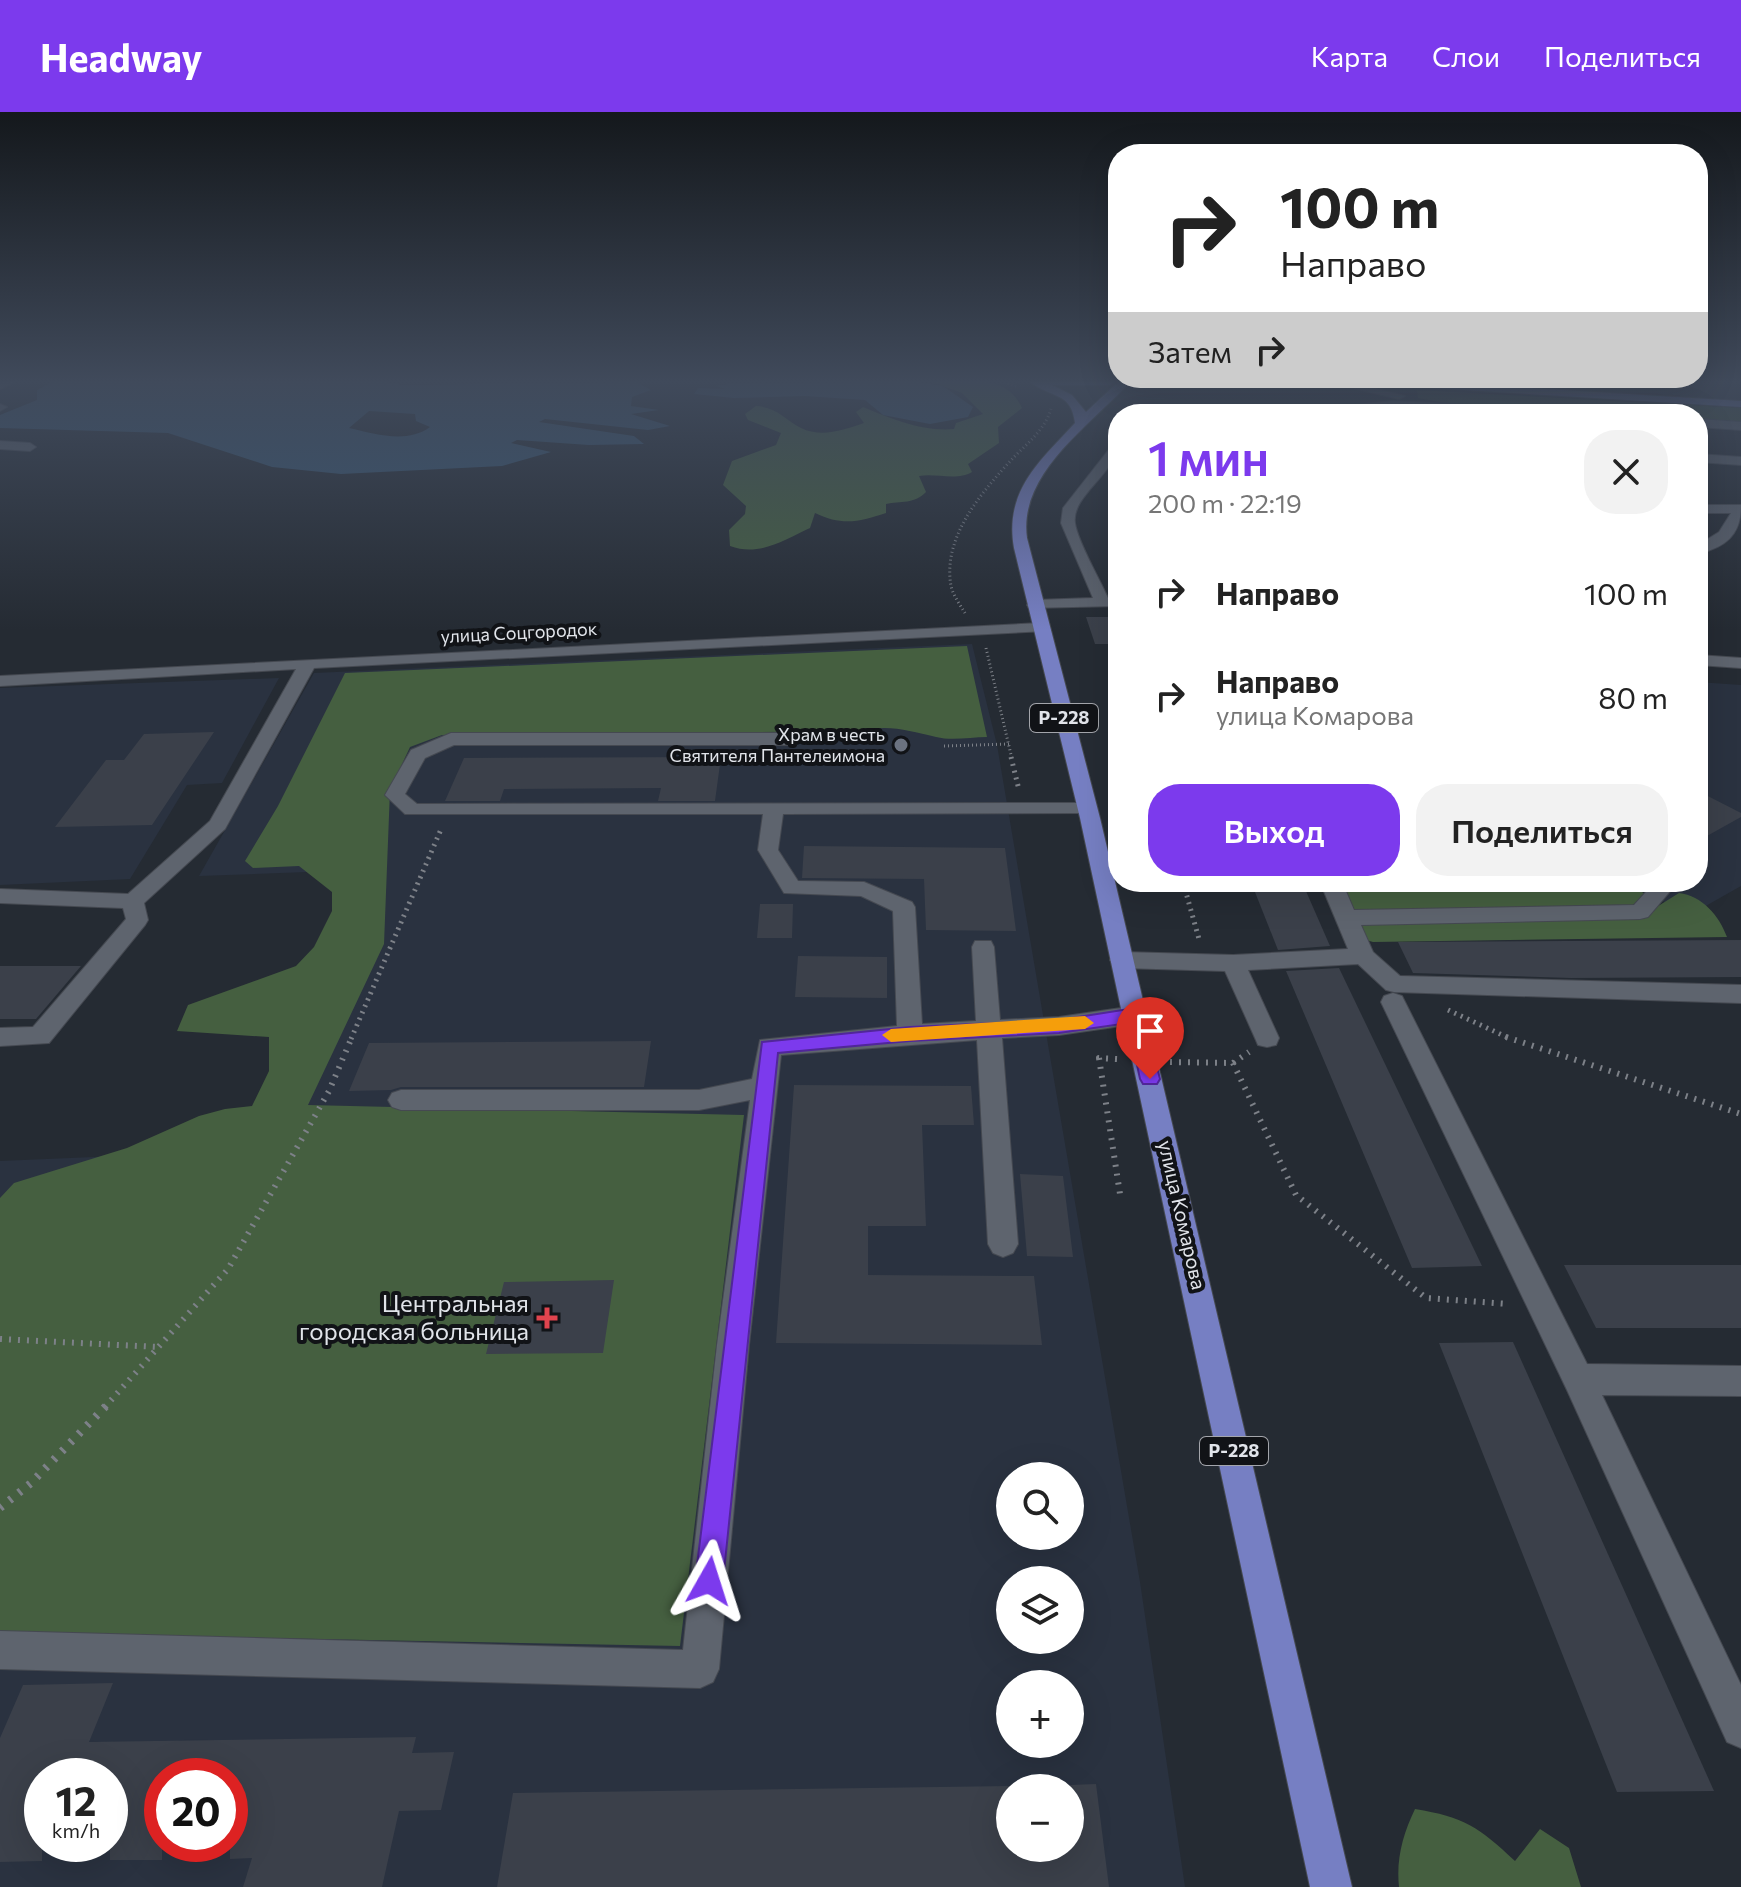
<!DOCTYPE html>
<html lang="ru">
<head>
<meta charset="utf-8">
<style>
  :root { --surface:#fff; --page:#f2f2f2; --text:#222; --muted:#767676; --accent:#7c3aed }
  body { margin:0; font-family:Commissioner,sans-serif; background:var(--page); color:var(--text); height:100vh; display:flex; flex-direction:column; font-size:30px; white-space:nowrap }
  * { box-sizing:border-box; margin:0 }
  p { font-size:26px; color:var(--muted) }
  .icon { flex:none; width:44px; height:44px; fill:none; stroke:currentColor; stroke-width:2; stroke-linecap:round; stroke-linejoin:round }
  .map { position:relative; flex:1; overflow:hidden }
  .drawer { position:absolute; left:1108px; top:292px; width:600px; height:488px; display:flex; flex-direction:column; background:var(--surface); border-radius:32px; box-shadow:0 8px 32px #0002 }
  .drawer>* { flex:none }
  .top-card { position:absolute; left:1108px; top:32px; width:600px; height:244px; border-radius:32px; box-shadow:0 8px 32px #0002; background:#fff; color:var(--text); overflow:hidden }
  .tools { position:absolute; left:996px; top:1350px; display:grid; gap:16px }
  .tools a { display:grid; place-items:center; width:88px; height:88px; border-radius:50%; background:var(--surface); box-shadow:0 8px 32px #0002; font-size:40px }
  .speed { position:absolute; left:24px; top:1646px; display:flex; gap:16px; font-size:40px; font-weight:700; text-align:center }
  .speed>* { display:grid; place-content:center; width:104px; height:104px; border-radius:50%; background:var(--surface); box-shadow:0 8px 32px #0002; line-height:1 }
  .speed small { font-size:20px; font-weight:400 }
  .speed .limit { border:12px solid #d22; background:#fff; color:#111 }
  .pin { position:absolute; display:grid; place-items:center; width:68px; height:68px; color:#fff; margin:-82px -34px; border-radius:50% 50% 50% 0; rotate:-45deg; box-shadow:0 0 8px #0007 }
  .pin .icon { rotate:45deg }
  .me { position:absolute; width:88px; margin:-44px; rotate:6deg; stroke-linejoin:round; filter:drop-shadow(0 0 6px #0008) }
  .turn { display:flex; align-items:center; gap:28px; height:168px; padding:0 40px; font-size:36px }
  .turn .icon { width:104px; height:104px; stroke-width:2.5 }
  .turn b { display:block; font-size:56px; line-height:68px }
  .then { display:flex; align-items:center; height:76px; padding:0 40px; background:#0003; gap:16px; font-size:30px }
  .round { display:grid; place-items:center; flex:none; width:84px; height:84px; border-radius:32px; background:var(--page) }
  .headline { display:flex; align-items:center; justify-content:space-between; height:136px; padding:0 40px }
  h1 { font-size:48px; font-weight:600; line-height:60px; color:var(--accent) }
  .primary-button { display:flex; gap:16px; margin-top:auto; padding:16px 40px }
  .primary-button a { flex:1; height:92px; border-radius:32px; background:var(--accent); color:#fff; font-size:32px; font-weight:600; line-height:92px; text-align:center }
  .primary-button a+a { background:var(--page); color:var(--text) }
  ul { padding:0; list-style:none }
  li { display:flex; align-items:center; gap:24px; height:104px; padding:0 40px }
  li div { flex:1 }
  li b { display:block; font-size:30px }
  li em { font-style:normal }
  header { display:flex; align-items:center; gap:48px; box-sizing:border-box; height:112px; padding:0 40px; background:var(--accent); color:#fff }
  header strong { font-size:38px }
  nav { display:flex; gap:44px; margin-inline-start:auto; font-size:28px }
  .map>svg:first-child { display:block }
</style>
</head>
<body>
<header>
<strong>Headway</strong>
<nav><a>Карта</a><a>Слои</a><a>Поделиться</a></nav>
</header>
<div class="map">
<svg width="1741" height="1775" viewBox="0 0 1741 1775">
  <rect width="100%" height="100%" fill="#252b33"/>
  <g fill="#2a3240" fill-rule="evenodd">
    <path d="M972,532L997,633L1045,915L1140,1470L1185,1775H0V1049L235,1039L360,758L199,764L314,561ZM1010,1364H1070V1424H1010ZM1010,1468H1070V1528H1010ZM1010,1572H1070V1632H1010ZM42,1664H110V1732H42ZM162,1664H230V1732H162ZM1010,1676H1070V1736H1010Z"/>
    <polygon points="279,566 222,671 187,673 130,767 0,773 0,576"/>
    <polygon points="1698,570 1741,573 1741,774 1688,804 1630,770 1698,770"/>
  </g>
  <polygon fill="#3e553a" points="1417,278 1741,296 1741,312 1698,309 1698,302 1596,302 1451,292 1418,286"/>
  <g fill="#455f40">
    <path d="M932,270C965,270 1006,260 1022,296L998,315L999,331L968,352L972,360C957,369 936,361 919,364L926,380C915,392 900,389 886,392V401C859,410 842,414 815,401L810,416C784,428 759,445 730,434L729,418L745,402L746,394L723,373L732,349L776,333L781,321L748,308L745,302L756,294C777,295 784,307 801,316C821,326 844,318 864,311L856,300L863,295C891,307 924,320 954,317L956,311L983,302L962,281Z"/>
    <polygon points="1461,286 1681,302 1596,302 1451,292 1448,289 1448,287"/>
    <path d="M967,534L987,625C971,625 952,629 936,625C909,619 889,612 861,619L442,623L410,635L390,678L384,832L308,993L744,1003L680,1534L0,1521V1086L14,1071L127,1036L199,1004L225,997L252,994L269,959V925L177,919L188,893L296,854L314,835L332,799V780L299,754L253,756L245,749L278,694L345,561Z"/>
    <polygon points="1335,770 1624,770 1649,784 1636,797 1349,803"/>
    <path d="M1679,781C1702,784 1719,803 1727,825L1373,830L1366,828L1357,813L1655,796Z"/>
    <path d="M1415,1697C1464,1705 1479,1715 1515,1749L1540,1717L1569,1736L1581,1775H1399C1396,1747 1403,1722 1415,1697Z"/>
  </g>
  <g fill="#385773" fill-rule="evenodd">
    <path d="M53,270H387L403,273L636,270L651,278L632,285L631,294L659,298L631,302L670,314L648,318L545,307L539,310L634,324L644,332L589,333L517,328L511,331L551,340L502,354L341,362L272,355L168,321L0,316V303L37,288V278ZM369,299L415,302L416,309L430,315C407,332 375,322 349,316Z"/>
    <polygon points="918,270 943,274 973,295 968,305 930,312 883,303 865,288 805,284 734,286 694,282 698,276 725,277 716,274 734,271"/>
  </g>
  <g fill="#3b404a">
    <polygon points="1086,505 1118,505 1118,532 1095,532"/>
    <polygon points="214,620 152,713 55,715 106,648 124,648 144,622"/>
    <polygon points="721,645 715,689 658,689 661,676 504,677 500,689 445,689 464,646"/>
    <polygon points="1698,679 1741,701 1741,705 1698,729"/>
    <polygon points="804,734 1005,736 1016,819 926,818 924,767 802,766"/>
    <polygon points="1251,770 1302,770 1330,834 1278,838"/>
    <polygon points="760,792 793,792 792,826 757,826"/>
    <polygon points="1741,828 1741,865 1571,866 1413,861 1398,830"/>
    <polygon points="798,844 887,845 887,886 795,885"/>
    <polygon points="0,854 81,854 36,907 0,907"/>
    <polygon points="1339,856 1482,1154 1412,1156 1286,859"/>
    <polygon points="651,929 644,975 401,975 391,978 349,979 369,931"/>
    <polygon points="794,973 971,974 974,1013 922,1013 926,1114 868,1114 868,1163 1034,1164 1042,1233 776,1231"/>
    <polygon points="1020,1062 1063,1064 1073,1145 1027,1144"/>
    <polygon points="1564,1153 1741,1153 1741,1216 1596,1216"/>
    <polygon points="614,1168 603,1241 486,1242 504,1170"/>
    <polygon points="1513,1230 1714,1679 1617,1680 1439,1231"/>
    <polygon points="113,1571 89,1630 416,1625 412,1641 454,1640 441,1698 399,1699 382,1775 243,1775 252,1746 230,1747 230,1664 162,1664 162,1748 110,1748 110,1664 42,1664 42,1749 0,1750 0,1626 23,1573"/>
    <polygon points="1096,1672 1109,1775 497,1775 513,1681 1010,1674 1010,1736 1070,1736 1070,1673"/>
  </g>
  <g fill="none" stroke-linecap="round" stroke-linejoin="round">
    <defs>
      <g id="minor">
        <polygon points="0,270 15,270 0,277"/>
        <polygon points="1327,270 1348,270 1405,284 1399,287"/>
        <path d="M1393,289L1563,298L1569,302C1511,302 1453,296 1395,296C1364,296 1333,302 1302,302L1308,298Z"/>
        <polygon points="0,292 7,295 0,299"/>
        <polygon points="1698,307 1741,310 1741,318 1698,315"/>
        <polygon points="0,329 30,331 36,335 30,339 0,337"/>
        <path d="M1118,330C1118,361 1071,383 1075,411C1077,428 1100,468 1108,486H1118V494L1029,496L1027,493L1035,488L1093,486L1061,411L1063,396L1114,331Z"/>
        <polygon points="1698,342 1741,345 1741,353 1698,350"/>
        <path d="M1698,393H1741C1741,423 1726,435 1698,442V433L1719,420L1731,401H1698Z"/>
        <polygon points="1041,511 1047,513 1047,519 314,556 225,717 144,791 148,808 145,813 49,931 0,934 0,916 33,915 126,807 123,796 0,791 0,777 128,782 210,709 296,557 0,574 0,564"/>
        <polygon points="1698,543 1741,546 1741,556 1698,553"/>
        <polygon points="451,621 794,621 803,627 794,633 454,633 425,646 405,682 417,692 1094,691 1097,695 1094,699 1087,701 783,702 778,738 798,769 864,770 912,790 915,795 922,912 976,909 972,835 975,829 991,829 994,835 1000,908 1059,905 1135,894 1144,897 1147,903 1144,909 1135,912 1059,923 1002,926 1018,1132 1013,1141 1003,1145 993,1141 988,1132 977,928 781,943 749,1233 719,1557 713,1570 700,1576 0,1557 0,1519 683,1538 717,1233 750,988 699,998 401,998 392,995 388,988 392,981 401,978 699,978 752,967 760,928 897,914 893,799 861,784 784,781 758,738 763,702 405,702 385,683 411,638"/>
        <polygon points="1320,770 1342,770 1354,798 1634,793 1655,770 1678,770 1648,805 1640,807 1361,813 1373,840 1400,864 1741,873 1741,891 1394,880 1386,878 1358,852 1248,858 1279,926 1276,933 1267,935 1258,933 1255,926 1225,859 1122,856 1114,854 1110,848 1114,842 1122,840 1233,843 1348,837"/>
        <polygon points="1393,881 1402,884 1405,890 1587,1252 1741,1254 1741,1284 1602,1283 1741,1573 1741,1636 1727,1630 1567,1278 1381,890 1384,884"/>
      </g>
      <g id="major">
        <path d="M1030,270H1115L1110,273H1052L1072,283L1086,300L1118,270H1130C1090,314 1018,361 1027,426L1100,706L1352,1775H1310L1080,706L1014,436C1004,379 1039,350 1075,311C1071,279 1052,287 1030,270Z"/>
        <polygon points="1376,270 1432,270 1741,289 1741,295 1381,273"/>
      </g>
    </defs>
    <use href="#minor" stroke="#454951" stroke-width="2"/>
    <use href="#major" stroke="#454951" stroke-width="2"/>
    <g stroke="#7d8188" stroke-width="3" stroke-dasharray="1 3" stroke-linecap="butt">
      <polyline points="1004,270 1018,275"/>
      <path d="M965,501C960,493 953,483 951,474C942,424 983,379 1014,345C1029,330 1045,317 1051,297"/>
      <polyline points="986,536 1012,647"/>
      <polyline points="944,634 1009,632"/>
    </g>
    <g stroke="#7d8188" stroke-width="5" stroke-dasharray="2 5" stroke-linecap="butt">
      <polyline points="1011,645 1019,678"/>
      <polyline points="1183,770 1199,827"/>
      <polyline points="1448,898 1511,927"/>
      <polyline points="351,927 442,715"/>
    </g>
    <g stroke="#7d8188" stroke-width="6" stroke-dasharray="2 7" stroke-linecap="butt">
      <polyline points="1506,925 1741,1002"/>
      <polyline points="1117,947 1099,946 1120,1082"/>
      <polyline points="1170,950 1233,951 1296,1083 1426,1186 1509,1192"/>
      <polyline points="1233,951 1249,940"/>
      <polyline points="0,1227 159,1235"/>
      <polyline points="105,1295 228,1157 329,979 352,925"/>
    </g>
    <polyline stroke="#7d8188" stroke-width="8" stroke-dasharray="3 9" stroke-linecap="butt" points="0,1396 31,1371 107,1293"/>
    <use href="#minor" fill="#5e646e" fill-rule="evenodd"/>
    <use href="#major" fill="#767fc3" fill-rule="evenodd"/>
  </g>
  <linearGradient id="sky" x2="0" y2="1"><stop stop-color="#14181c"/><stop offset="0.52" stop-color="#404a5b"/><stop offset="1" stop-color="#404a5b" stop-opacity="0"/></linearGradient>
  <rect width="1741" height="518" fill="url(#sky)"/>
  <polygon fill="#7c3aed" stroke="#51269a" stroke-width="2" points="1135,896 1144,903 1160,967 1157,972 1143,972 1140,967 1128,911 1059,921 910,929 778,941 723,1469 719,1479 709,1483 699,1479 695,1469 762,930 910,915 1059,908"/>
  <polygon fill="#f59e0b" points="1085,904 1094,911 1085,917 891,930 882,923 891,917"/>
  <circle fill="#6b7280" stroke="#111317" stroke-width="3" cx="901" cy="633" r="8"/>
  <path fill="#e0444e" stroke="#111317" stroke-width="3" d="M543 1194h8v8h8v8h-8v8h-8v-8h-8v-8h8z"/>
  <g text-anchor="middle" stroke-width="8" stroke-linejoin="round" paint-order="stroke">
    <g font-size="18" fill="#e1e4ea" stroke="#111317">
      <text transform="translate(519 521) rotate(-3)" y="6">улица Соцгородок</text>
    </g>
    <g fill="#111317" stroke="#a3a5ab" stroke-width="2">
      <rect x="1030" y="592" width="68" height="28" rx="6"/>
      <rect x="1200" y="1325" width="68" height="28" rx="6"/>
    </g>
    <g font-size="18" font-weight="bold" fill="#e1e4ea">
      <text x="1064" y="612">Р-228</text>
      <text x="1234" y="1345">Р-228</text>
    </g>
    <g font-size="18" fill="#e1e4ea" stroke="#111317" text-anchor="end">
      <text x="885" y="629">Храм в честь<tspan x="885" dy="21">Святителя Пантелеимона</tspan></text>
    </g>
    <g font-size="20" fill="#e1e4ea" stroke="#111317">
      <text transform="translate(1182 1103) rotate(77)" y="7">улица Комарова</text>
    </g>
    <g font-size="24" fill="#e1e4ea" stroke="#111317" text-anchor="end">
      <text x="529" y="1200">Центральная<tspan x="529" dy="28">городская больница</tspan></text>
    </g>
  </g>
</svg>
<div class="tools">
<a><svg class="icon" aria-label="search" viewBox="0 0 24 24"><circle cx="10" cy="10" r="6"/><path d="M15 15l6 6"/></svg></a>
<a><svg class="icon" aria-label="layers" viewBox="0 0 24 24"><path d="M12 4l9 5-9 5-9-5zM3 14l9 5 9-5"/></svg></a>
<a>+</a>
<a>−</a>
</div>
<div class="speed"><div>12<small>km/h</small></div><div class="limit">20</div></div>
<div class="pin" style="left:1150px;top:967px;background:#d93025"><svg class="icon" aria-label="arrive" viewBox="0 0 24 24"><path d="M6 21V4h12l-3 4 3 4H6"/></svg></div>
<svg class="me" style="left:709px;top:1469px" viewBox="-20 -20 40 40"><path d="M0-17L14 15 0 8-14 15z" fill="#7c3aed" stroke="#fff" stroke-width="4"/></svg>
<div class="top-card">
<div class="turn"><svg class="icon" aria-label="right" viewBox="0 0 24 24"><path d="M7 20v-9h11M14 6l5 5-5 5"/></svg><div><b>100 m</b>Направо</div></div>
<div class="then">Затем<svg class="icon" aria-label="right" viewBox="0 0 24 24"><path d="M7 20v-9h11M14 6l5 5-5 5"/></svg></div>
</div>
<section class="drawer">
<div class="headline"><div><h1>1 мин</h1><p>200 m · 22:19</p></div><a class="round"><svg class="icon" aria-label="close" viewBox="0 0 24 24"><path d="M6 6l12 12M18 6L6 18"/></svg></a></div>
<ul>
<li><svg class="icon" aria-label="right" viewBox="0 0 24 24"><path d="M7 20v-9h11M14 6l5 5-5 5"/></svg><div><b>Направо</b></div><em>100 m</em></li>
<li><svg class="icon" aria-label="right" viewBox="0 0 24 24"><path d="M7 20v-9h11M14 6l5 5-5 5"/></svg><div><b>Направо</b><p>улица Комарова</p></div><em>80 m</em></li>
</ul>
<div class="primary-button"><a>Выход</a><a>Поделиться</a></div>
</section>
</div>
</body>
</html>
